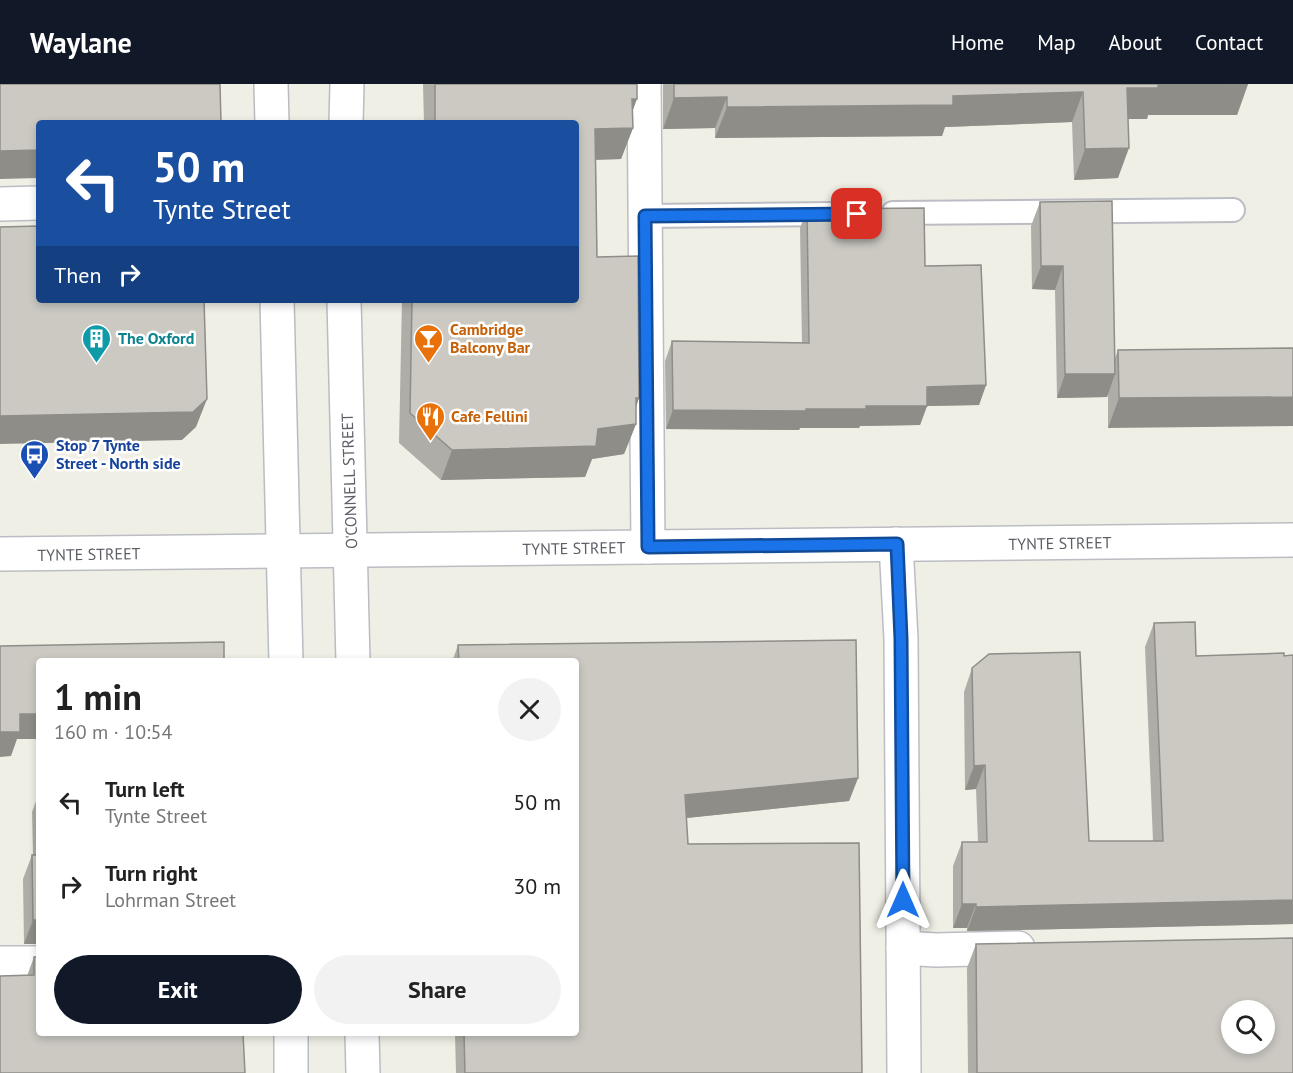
<!DOCTYPE html>
<html lang="en">
<head>
<meta charset="utf-8">
<style>
  :root { --surface:#fff; --page:#f2f2f2; --text:#222; --muted:#767676; --accent:#111827 }
  body { margin:0; font-family:"PT Sans",sans-serif; background:var(--page); color:var(--text); height:100vh; display:flex; flex-direction:column; font-size:22px; white-space:nowrap }
  * { box-sizing:border-box; margin:0 }
  p { font-size:20px; color:var(--muted) }
  .icon { flex:none; width:33px; height:33px; fill:none; stroke:currentColor; stroke-width:2; stroke-linecap:round; stroke-linejoin:round }
  .map { position:relative; flex:1; overflow:hidden }
  .side { position:absolute; left:36px; top:574px; width:543px; height:378px; display:flex; flex-direction:column; background:var(--surface); border-radius:6px; box-shadow:0 3px 9px #0003 }
  .side>* { flex:none }
  .top-card { position:absolute; left:36px; top:36px; width:543px; height:183px; border-radius:6px; box-shadow:0 3px 9px #0003; background:#1a4fa0; color:#fff; overflow:hidden }
  .tools { position:absolute; left:1221px; top:916px; display:grid; gap:12px }
  .tools a { display:grid; place-items:center; width:54px; height:54px; border-radius:50%; background:var(--surface); box-shadow:0 3px 9px #0003; font-size:30px }
  .pin { position:absolute; display:grid; place-items:center; width:51px; height:51px; color:#fff; margin:-26px; border-radius:12px; box-shadow:0 3px 9px #0006 }
  .me { position:absolute; width:66px; margin:-33px; rotate:0deg; stroke-linejoin:round; filter:drop-shadow(0 0 4px #0008) }
  .turn { display:flex; align-items:center; gap:21px; height:126px; padding:0 18px; font-size:27px }
  .turn .icon { width:78px; height:78px; stroke-width:2.5 }
  .turn b { display:block; font-size:42px; line-height:51px }
  .then { display:flex; align-items:center; height:57px; padding:0 18px; background:#0003; gap:12px; font-size:22px }
  .round { display:grid; place-items:center; flex:none; width:63px; height:63px; border-radius:32px; background:var(--page) }
  .overview { display:flex; align-items:center; justify-content:space-between; height:102px; padding:0 18px }
  h1 { font-size:36px; font-weight:600; line-height:45px }
  .button { display:flex; gap:12px; margin-top:auto; padding:12px 18px }
  .button a { flex:1; height:69px; border-radius:36px; background:var(--accent); color:#fff; font-size:24px; font-weight:600; line-height:69px; text-align:center }
  .button a+a { background:var(--page); color:var(--text) }
  ul { padding:0; list-style:none }
  li { display:flex; align-items:center; gap:18px; height:84px; padding:0 18px }
  li div { flex:1 }
  li b { display:block; font-size:22px }
  li em { font-style:normal }
  header { display:flex; align-items:center; gap:36px; box-sizing:border-box; height:84px; padding:0 30px; background:var(--accent); color:#fff }
  header strong { font-size:28px }
  nav { display:flex; gap:33px; margin-inline-start:auto; font-size:21px }
  .map>svg:first-child { display:block }
</style>
</head>
<body>
<header>
<strong>Waylane</strong>
<nav><a>Home</a><a>Map</a><a>About</a><a>Contact</a></nav>
</header>
<div class="map">
<svg width="1293" height="989" viewBox="0 0 1293 989">
  <rect width="100%" height="100%" fill="#f0efe5"/>
  <g fill="none" stroke-linecap="round" stroke-linejoin="round">
    <defs>
      <g id="service">
        <polyline points="893,129 1233,126"/>
        <polyline points="646,132 836,130"/>
      </g>
      <g id="minor">
        <polyline points="644,0 648,463"/>
        <polyline points="0,120 39,119"/>
        <polyline points="896,460 901,555 904,989"/>
        <polyline points="903,864 936,866 1018,864"/>
        <polyline points="0,879 39,879"/>
      </g>
      <polyline id="tertiary" points="0,470 1293,456"/>
      <g id="secondary">
        <polyline points="271,0 272,39"/>
        <polyline points="346,39 347,0"/>
        <polyline points="277,216 286,578"/>
        <polyline points="344,216 353,578"/>
        <polyline points="291,950 291,989"/>
        <polyline points="362,950 363,989"/>
      </g>
    </defs>
    <use href="#service" stroke="#bcbdc4" stroke-width="26"/>
    <use href="#minor" stroke="#bcbdc4" stroke-width="36"/>
    <use href="#tertiary" stroke="#bcbdc4" stroke-width="36"/>
    <use href="#secondary" stroke="#babcc3" stroke-width="36"/>
    <use href="#service" stroke="#fff" stroke-width="22"/>
    <use href="#minor" stroke="#fff" stroke-width="33"/>
    <use href="#tertiary" stroke="#fff" stroke-width="33"/>
    <use href="#secondary" stroke="#fff" stroke-width="33"/>
  </g>
  <g fill="#afada7">
    <polygon points="423,0 637,0 632,28 633,44 621,75 596,76 597,173 639,314 636,323 636,340 624,370 592,375 585,393 441,396 399,359 402,216 576,216 576,39 424,39"/>
    <polygon points="663,0 1248,0 1237,31 1148,31 1147,35 1128,35 1118,94 1074,96 1072,38 945,43 942,52 715,54 715,44 663,45"/>
    <polygon points="1040,118 1115,274 1118,266 1293,264 1108,344 1108,310 1107,313 1057,314 1055,206 1032,205 1031,142"/>
    <polygon points="807,125 925,182 986,301 979,321 927,322 920,341 860,342 859,344 800,344 799,346 666,345 665,277 672,257 802,259 800,144"/>
    <polygon points="1154,539 1196,572 1293,571 1293,840 967,847 967,844 953,844 953,782 962,758 978,758 976,705 965,706 964,608 972,584 1089,757 1153,757 1145,563"/>
    <polygon points="856,556 858,694 849,717 686,734 688,760 859,759 862,989 456,989 455,950 576,950 576,578 452,578 458,561"/>
    <polygon points="39,709 39,860 24,860 23,795 32,771 33,771 32,728"/>
    <polygon points="976,860 1293,989 968,989 967,884"/>
    <polygon points="34,873 39,950 27,892"/>
  </g>
  <g fill="#8e8d88">
    <polygon points="1248,0 1237,31 1148,31 1147,35 1115,35 1127,4 1158,1"/>
    <polygon points="1083,8 1072,38 945,43 942,52 715,54 727,23 953,12"/>
    <polygon points="727,13 715,44 663,45 674,14"/>
    <polygon points="632,15 637,15 626,45 633,44 621,75 584,76 595,45"/>
    <polygon points="1129,64 1118,94 1074,96 1085,65"/>
    <polygon points="39,66 39,94 0,95 0,67"/>
    <polygon points="1041,182 1063,182 1055,206 1032,205"/>
    <polygon points="1065,290 1115,290 1107,313 1057,314"/>
    <polygon points="986,301 979,321 927,322 920,341 860,342 859,344 800,344 799,346 666,345 673,326 866,322 927,303"/>
    <polygon points="1293,313 1293,342 1108,344 1119,314"/>
    <polygon points="636,314 639,314 630,340 636,340 624,370 592,375 585,393 441,396 452,366 598,345"/>
    <polygon points="207,315 196,343 182,356 0,360 0,332"/>
    <polygon points="20,630 39,630 39,655 17,655 11,672 0,673 0,648"/>
    <polygon points="985,681 976,705 965,706 974,682"/>
    <polygon points="858,694 849,717 677,735 685,711"/>
    <polygon points="1293,816 1293,840 967,847 976,823"/>
    <polygon points="962,820 976,820 967,844 953,844"/>
    <polygon points="33,836 39,836 39,860 24,860"/>
  </g>
  <g fill="#cbc9c2" stroke="#8e8d88" stroke-width="1.5" fill-rule="evenodd">
    <polygon points="0,0 220,0 221,39 39,39 39,66 0,67"/>
    <polygon points="435,0 637,0 637,15 632,15 633,44 595,45 597,173 638,172 639,314 636,314 636,340 598,345 596,362 452,366 410,329 412,216 576,216 576,39 435,39"/>
    <polygon points="674,0 1248,0 1158,1 1158,4 1127,4 1129,64 1085,65 1083,8 953,12 953,21 727,23 727,13 674,14"/>
    <polygon points="1112,117 1115,290 1065,290 1063,182 1041,182 1040,118"/>
    <polygon points="924,124 925,182 981,181 986,301 927,303 927,322 866,322 866,325 806,325 806,327 673,326 672,257 809,259 807,125"/>
    <polygon points="39,142 39,216 204,216 207,315 193,328 0,332 0,143"/>
    <polygon points="1293,264 1293,313 1119,314 1118,266"/>
    <polygon points="1195,538 1196,572 1284,569 1284,572 1293,571 1293,816 976,823 976,820 962,820 962,758 987,758 985,681 974,682 972,584 989,570 1080,568 1089,757 1163,757 1154,539"/>
    <polygon points="856,556 858,694 685,711 688,760 859,759 862,989 465,989 464,950 576,950 576,578 459,578 458,561"/>
    <polygon points="224,558 224,578 39,578 39,630 20,630 20,648 0,648 0,562"/>
    <polygon points="32,771 39,771 39,836 33,836"/>
    <path d="M1293,854V989H977L976,860ZM1232,927H1264V960H1232Z"/>
    <polygon points="34,873 39,873 39,950 243,950 245,989 0,989 0,892 34,891"/>
  </g>
  <g fill="none" stroke-linecap="round" stroke-linejoin="round">
    <defs>
      <polyline id="route" points="857,130 645,132 648,463 897,460 901,555 903,816"/>
    </defs>
    <use href="#route" stroke="#114b97" stroke-width="15"/>
    <use href="#route" stroke="#1a73e8" stroke-width="10"/>
  </g>
  <defs>
    <symbol id="building-pin" viewBox="-11 -11 22 30"><path d="M0 17L-7.5 6A9.5 9.5 0 1 1 7.5 6Z" fill="#0f9aa8" stroke="#fff"/><path d="M-4-6H4V6H1V3H-1V6H-4ZM-2.5-4.3h1.7v1.8h-1.7ZM.8-4.3h1.7v1.8H.8ZM-2.5-1h1.7V.8h-1.7ZM.8-1h1.7V.8H.8Z" fill="#fff"/></symbol>
    <symbol id="bar-pin" viewBox="-11 -11 22 30"><path d="M0 17L-7.5 6A9.5 9.5 0 1 1 7.5 6Z" fill="#e8710a" stroke="#fff"/><path d="M-6-5H6L.8 .8V4.5H3.5V6h-7V4.5H-.8V.8Z" fill="#fff"/></symbol>
    <symbol id="restaurant-pin" viewBox="-11 -11 22 30"><path d="M0 17L-7.5 6A9.5 9.5 0 1 1 7.5 6Z" fill="#e8710a" stroke="#fff"/><path d="M-5-6h1v4h1v-4h1v4h1v-4h1v5L-1.5 .5V6h-2V.5L-5-1ZM5-6V6H3V1.5H1.5Q1.5-4 5-6Z" fill="#fff"/></symbol>
    <symbol id="bus-pin" viewBox="-11 -11 22 30"><path d="M0 17L-7.5 6A9.5 9.5 0 1 1 7.5 6Z" fill="#1a4fb4" stroke="#fff"/><path d="M-5-6H5V4H4V6H2V4H-2V6H-4V4H-5ZM-3.5-4V0h7V-4ZM-3.5 1.2v1.5H-2V1.2ZM2 1.2v1.5H3.5V1.2Z" fill="#fff"/></symbol>
  </defs>
  <g fill-rule="evenodd">
    <use href="#building-pin" x="80" y="238" width="33" height="45"/>
    <use href="#bar-pin" x="412" y="238" width="33" height="45"/>
    <use href="#restaurant-pin" x="414" y="316" width="33" height="45"/>
    <use href="#bus-pin" x="18" y="354" width="33" height="45"/>
  </g>
  <g text-anchor="middle" stroke-width="5" stroke-linejoin="round" paint-order="stroke">
    <g font-size="16" font-weight="bold" fill="#c56008" stroke="#fff" text-anchor="start">
      <text x="450" y="251">Cambridge<tspan x="450" dy="18">Balcony Bar</tspan></text>
      <text x="451" y="338">Cafe Fellini</text>
    </g>
    <g font-size="16" font-weight="bold" fill="#0d838f" stroke="#fff" text-anchor="start">
      <text x="118" y="260">The Oxford</text>
    </g>
    <g font-size="16" font-weight="bold" fill="#164399" stroke="#fff" text-anchor="start">
      <text x="56" y="367">Stop 7 Tynte<tspan x="56" dy="18">Street - North side</tspan></text>
    </g>
    <g font-size="16" fill="#5c5f66" stroke="#fff">
      <text transform="translate(349 397) rotate(-92)" y="6">O'CONNELL STREET</text>
      <text transform="translate(1060 459) rotate(-1)" y="6">TYNTE STREET</text>
      <text transform="translate(574 464) rotate(-1)" y="6">TYNTE STREET</text>
      <text transform="translate(89 470) rotate(-1)" y="6">TYNTE STREET</text>
    </g>
  </g>
</svg>
<div class="tools">
<a><svg class="icon" aria-label="search" viewBox="0 0 24 24"><circle cx="10" cy="10" r="6"/><path d="M15 15l6 6"/></svg></a>
</div>
<div class="pin" style="left:857px;top:130px;background:#d93025"><svg class="icon" aria-label="arrive" viewBox="0 0 24 24"><path d="M6 21V4h12l-3 4 3 4H6"/></svg></div>
<svg class="me" style="left:903px;top:816px" viewBox="-20 -20 40 40"><path d="M0-17L14 15 0 8-14 15z" fill="#1a73e8" stroke="#fff" stroke-width="4"/></svg>
<div class="top-card">
<div class="turn"><svg class="icon" aria-label="left" viewBox="0 0 24 24"><path d="M17 20v-9H6M10 6l-5 5 5 5"/></svg><div><b>50 m</b>Tynte Street</div></div>
<div class="then">Then<svg class="icon" aria-label="right" viewBox="0 0 24 24"><path d="M7 20v-9h11M14 6l5 5-5 5"/></svg></div>
</div>
<section class="side">
<div class="overview"><div><h1>1 min</h1><p>160 m · 10:54</p></div><a class="round"><svg class="icon" aria-label="close" viewBox="0 0 24 24"><path d="M6 6l12 12M18 6L6 18"/></svg></a></div>
<ul>
<li><svg class="icon" aria-label="left" viewBox="0 0 24 24"><path d="M17 20v-9H6M10 6l-5 5 5 5"/></svg><div><b>Turn left</b><p>Tynte Street</p></div><em>50 m</em></li>
<li><svg class="icon" aria-label="right" viewBox="0 0 24 24"><path d="M7 20v-9h11M14 6l5 5-5 5"/></svg><div><b>Turn right</b><p>Lohrman Street</p></div><em>30 m</em></li>
</ul>
<div class="button"><a>Exit</a><a>Share</a></div>
</section>
</div>
</body>
</html>
